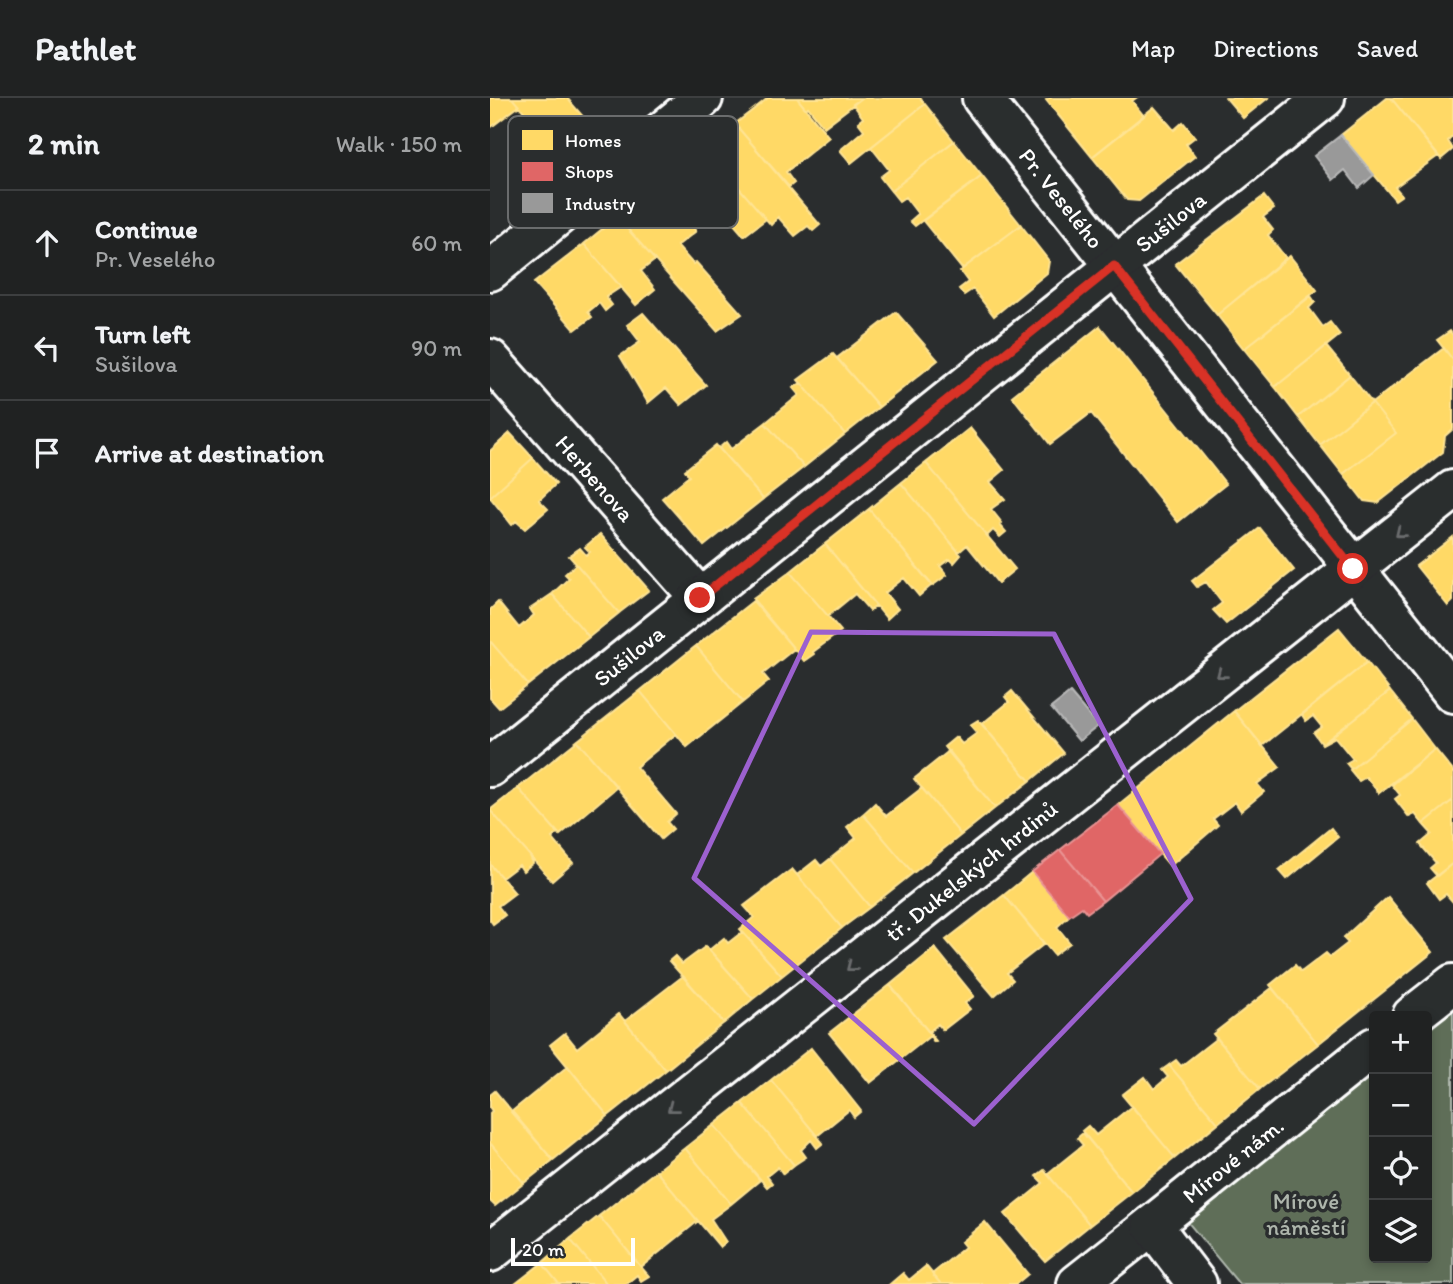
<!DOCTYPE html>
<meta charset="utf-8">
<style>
:root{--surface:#202222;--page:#2d2f2f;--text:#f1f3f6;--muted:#a2a4a5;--line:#3d3f40}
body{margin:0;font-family:Itim,sans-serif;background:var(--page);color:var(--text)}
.controls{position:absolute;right:21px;bottom:21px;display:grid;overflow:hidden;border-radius:7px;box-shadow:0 4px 10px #0003}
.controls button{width:63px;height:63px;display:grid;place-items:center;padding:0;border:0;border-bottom:2px solid var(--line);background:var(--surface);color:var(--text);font:35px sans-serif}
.scale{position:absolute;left:21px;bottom:18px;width:124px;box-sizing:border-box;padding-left:7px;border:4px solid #fff;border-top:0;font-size:19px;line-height:24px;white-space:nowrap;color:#fff;-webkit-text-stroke:5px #2a2d2e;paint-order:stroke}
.stop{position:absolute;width:21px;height:21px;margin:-16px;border:5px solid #d93025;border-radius:50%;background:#fff}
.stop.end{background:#d93025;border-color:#fff;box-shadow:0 2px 7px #0008}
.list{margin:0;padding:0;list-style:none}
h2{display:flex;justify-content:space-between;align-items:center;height:91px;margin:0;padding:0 28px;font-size:30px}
h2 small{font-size:23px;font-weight:400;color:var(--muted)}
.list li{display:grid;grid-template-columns:46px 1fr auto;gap:21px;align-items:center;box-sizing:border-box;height:105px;padding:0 28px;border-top:2px solid var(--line)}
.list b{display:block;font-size:26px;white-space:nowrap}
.list p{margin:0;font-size:23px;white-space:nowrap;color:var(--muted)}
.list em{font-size:23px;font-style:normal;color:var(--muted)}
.icon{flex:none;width:38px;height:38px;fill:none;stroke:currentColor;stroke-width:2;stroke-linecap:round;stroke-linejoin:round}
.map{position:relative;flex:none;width:963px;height:1186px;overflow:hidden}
header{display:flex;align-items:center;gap:42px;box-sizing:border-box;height:98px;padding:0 35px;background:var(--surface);border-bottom:2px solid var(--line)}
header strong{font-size:33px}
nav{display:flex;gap:38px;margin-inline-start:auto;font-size:24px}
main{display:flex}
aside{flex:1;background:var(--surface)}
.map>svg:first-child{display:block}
</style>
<header>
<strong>Pathlet</strong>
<nav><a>Map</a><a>Directions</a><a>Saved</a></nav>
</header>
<main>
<aside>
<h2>2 min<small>Walk · 150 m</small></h2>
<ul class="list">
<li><svg class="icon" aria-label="ahead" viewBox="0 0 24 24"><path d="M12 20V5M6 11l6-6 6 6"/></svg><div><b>Continue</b><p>Pr. Veselého</p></div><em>60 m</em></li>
<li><svg class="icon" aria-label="left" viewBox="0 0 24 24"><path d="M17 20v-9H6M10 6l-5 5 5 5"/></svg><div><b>Turn left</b><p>Sušilova</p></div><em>90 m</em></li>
<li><svg class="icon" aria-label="arrive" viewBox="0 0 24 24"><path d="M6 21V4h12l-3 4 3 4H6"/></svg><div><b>Arrive at destination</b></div></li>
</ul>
</aside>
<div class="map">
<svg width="963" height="1186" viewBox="0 0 963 1186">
<rect width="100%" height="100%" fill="#2a2d2e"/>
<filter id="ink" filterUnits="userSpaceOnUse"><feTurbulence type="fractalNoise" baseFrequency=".0143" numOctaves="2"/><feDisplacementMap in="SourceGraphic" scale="14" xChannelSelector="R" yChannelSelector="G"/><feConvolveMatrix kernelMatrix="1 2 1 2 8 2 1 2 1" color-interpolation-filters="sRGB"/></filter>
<g filter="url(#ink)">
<path fill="#5e6e58" stroke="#aeb6ac" stroke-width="2" d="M 963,911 L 963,1186 L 749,1186 L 696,1122 L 884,973 L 884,1160 L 937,1160 L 937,932 Z"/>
<path fill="#ffd966" stroke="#ffe494" stroke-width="2" d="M 0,0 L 22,0 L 29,8 L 0,30 Z
M 22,0 L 77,0 L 103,30 L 71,56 Z
M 278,0 L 307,0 L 339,39 L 296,74 L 304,85 L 299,89 L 245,26 Z
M 307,0 L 372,0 L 334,29 L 318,9 L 316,11 Z
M 372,0 L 430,0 L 435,6 L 361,65 L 350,52 L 374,32 L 368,24 L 373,20 L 363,6 Z
M 559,0 L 646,0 L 642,3 L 654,18 L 602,59 L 556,2 Z
M 736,0 L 778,0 L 753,20 Z
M 897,0 L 901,0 L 948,58 L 905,89 L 912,97 L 905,102 L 851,37 Z
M 901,0 L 963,0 L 963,38 L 958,43 L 963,51 L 951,61 Z
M 435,6 L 464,43 L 401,93 L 390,79 L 399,72 L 381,49 Z
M 664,9 L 684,32 L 693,24 L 705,39 L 696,46 L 705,58 L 649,103 L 637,102 L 602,59 Z
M 245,26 L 330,127 L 323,133 L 318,128 L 305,138 L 288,119 L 281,127 L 215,50 Z
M 464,43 L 492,78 L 425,128 L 420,123 L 428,116 L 415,99 L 409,103 L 401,93 Z
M 215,50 L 276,121 L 254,138 L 193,67 Z
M 492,78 L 531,127 L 472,171 L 433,123 Z
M 166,88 L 206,133 L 187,148 L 203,166 L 206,164 L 252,216 L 227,233 L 127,119 Z
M 774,98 L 784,111 L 773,119 L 783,132 L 778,137 L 796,160 L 727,217 L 685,166 Z
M 127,119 L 165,162 L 151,173 L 165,191 L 146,207 L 94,146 Z
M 531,127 L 559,163 L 557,175 L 504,218 L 483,191 L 474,197 L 469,191 L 478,184 L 470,173 Z
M 94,146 L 131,189 L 116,199 L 122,207 L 115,213 L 109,205 L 98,214 L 102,219 L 85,232 L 44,185 Z
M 800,158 L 827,192 L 754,251 L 727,217 Z
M 821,198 L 825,204 L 819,210 L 833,229 L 840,224 L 850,237 L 785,289 L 754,251 Z
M 406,214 L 448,262 L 389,309 L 347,260 Z
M 153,215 L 216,287 L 191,307 L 176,290 L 158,305 L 130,258 L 150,244 L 137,227 Z
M 610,228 L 736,386 L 688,424 L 601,315 L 560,346 L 522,298 Z
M 960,233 L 963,237 L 963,262 L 947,242 Z
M 836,248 L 860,277 L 808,319 L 785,289 Z
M 954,250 L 963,262 L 963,331 L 955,338 L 953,354 L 888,405 L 874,403 L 853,376 L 906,335 L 882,305 Z
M 343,256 L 389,309 L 355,336 L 308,282 Z
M 860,277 L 882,305 L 830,347 L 808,319 Z
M 311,285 L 355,336 L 314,369 L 275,325 L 309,297 L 303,290 Z
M 882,305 L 906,335 L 853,376 L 830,347 Z
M 275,325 L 314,369 L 273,401 L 229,350 L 236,344 L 241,351 Z
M 480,330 L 514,372 L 500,384 L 515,401 L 501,411 L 512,425 L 510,427 L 516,434 L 510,439 L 503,432 L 497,438 L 436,365 Z
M 20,335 L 43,360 L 0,399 L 0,353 Z
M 226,347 L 273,401 L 214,448 L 172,400 L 199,378 L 195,372 Z
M 43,360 L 66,386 L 49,402 L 58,411 L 35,431 L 26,423 L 22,427 L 0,399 Z
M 436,365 L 525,471 L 508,485 L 477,447 L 469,454 L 411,385 Z
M 411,385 L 471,457 L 464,465 L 460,461 L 450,468 L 457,477 L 442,488 L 379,411 Z
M 379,411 L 442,487 L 429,498 L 414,480 L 395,495 L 408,511 L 397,521 L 335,446 Z
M 770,430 L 804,472 L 736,526 L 723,512 L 732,505 L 716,484 L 707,489 L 702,483 Z
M 110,436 L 159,492 L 129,515 L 79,458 L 90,450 L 96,457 L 100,454 L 95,449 Z
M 963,439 L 963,503 L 958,508 L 926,468 Z
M 335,446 L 386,508 L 380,513 L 365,496 L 338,518 L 300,474 Z
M 86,466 L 129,515 L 99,539 L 62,496 L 79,480 L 75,476 Z
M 300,474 L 351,533 L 323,554 L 324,556 L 314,563 L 263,501 Z
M 62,496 L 99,539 L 38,587 L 0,543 L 0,512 L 8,504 L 29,530 L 44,517 L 40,511 Z
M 263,503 L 304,551 L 273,576 L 279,583 L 253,604 L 206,548 Z
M 849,530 L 877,564 L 772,648 L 744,613 Z
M 0,543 L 38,587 L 9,610 L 0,600 Z
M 206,548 L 253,604 L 197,649 L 150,593 Z
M 877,564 L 900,593 L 832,646 L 824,635 L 832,629 L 823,618 L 816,623 L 812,617 Z
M 150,593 L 186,636 L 146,669 L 186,716 L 177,724 L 183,731 L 171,741 L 87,643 Z
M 522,593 L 574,655 L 540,683 L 492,626 L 519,604 L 515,599 Z
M 900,593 L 922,621 L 861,671 L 856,665 L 863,661 L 845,639 L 832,646 Z
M 744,613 L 790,669 L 767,686 L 774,694 L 751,713 L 745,704 L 723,721 L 728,727 L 680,768 L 628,707 Z
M 922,621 L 945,651 L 889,695 L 876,679 L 869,683 L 860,672 Z
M 488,622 L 540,683 L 505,710 L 454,649 L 466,639 L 472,646 L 487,635 L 480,627 Z
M 87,643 L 127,689 L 70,737 L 28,690 Z
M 945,651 L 963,673 L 963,702 L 933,726 L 925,716 L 919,719 L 905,701 L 910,697 L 902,687 Z
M 459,653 L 505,710 L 471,737 L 424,681 Z
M 28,690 L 68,735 L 62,740 L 83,765 L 62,783 L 0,712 Z
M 432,690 L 471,737 L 423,775 L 373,716 L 385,705 L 396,718 Z
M 963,702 L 963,765 L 947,778 L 940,770 L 946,765 L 930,746 L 942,736 L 933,726 Z
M 0,712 L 40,758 L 43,765 L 33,773 L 29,767 L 12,780 L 0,766 Z
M 373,716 L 423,775 L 380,809 L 340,761 L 366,740 L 357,729 Z
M 841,730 L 848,739 L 797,781 L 789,772 Z
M 340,761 L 380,809 L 352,830 L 307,777 L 326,762 L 331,768 Z
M 963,765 L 963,804 L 956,796 L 949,801 L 937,785 Z
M 0,766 L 25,795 L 8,808 L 15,817 L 3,826 L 0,822 Z
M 302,771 L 352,830 L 292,878 L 250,831 L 264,819 L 254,808 Z
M 542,774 L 579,818 L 567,829 L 580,845 L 564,857 L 514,797 Z
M 514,797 L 554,846 L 517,875 L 523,882 L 504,898 L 456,842 Z
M 898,799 L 943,854 L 828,946 L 780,887 L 805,867 L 811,874 L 836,855 L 840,859 L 858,845 L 853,840 Z
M 252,834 L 292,878 L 263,901 L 219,852 L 234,840 L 238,845 Z
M 216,848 L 263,901 L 234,925 L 179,863 L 185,858 L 192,866 Z
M 445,850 L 484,898 L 475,905 L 480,911 L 453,932 L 448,926 L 439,934 L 400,887 Z
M 193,878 L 234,925 L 176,972 L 135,923 Z
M 400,887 L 446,943 L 444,944 L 440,938 L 380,985 L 339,935 Z
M 782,890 L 828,946 L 770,991 L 723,936 Z
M 129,916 L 176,972 L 118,1018 L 60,947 L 75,935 L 87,950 Z
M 727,940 L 770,991 L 728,1025 L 679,967 L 686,962 L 691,968 Z
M 321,950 L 371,1013 L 364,1019 L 359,1012 L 327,1038 L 281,982 Z
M 679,967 L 728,1025 L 685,1060 L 632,997 L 655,979 L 664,991 L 678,979 L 672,972 Z
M 78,968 L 118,1018 L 63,1062 L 21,1014 Z
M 281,982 L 333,1045 L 327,1050 L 321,1042 L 311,1052 L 316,1059 L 304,1067 L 252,1005 Z
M 5,993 L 63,1062 L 34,1085 L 0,1045 L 0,1015 L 2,1013 L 0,1010 L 0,997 Z
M 252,1005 L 304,1067 L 293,1076 L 288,1069 L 277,1078 L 282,1085 L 277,1089 L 224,1027 Z
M 642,1008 L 685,1060 L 642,1094 L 592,1033 L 598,1028 L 606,1037 Z
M 224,1027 L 270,1082 L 241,1106 L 195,1050 Z
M 593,1035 L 642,1094 L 600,1127 L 557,1076 L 593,1047 L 587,1040 Z
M 0,1045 L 34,1085 L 5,1108 L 0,1103 Z
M 195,1050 L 241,1106 L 221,1121 L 236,1144 L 230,1149 L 166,1073 Z
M 554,1072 L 600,1127 L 555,1163 L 515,1116 L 553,1085 L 546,1078 Z
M 166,1073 L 208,1123 L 151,1169 L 109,1118 Z
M 109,1118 L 151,1169 L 159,1178 L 151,1183 L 147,1177 L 136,1186 L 117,1186 L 80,1141 Z
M 495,1124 L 538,1176 L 526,1186 L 451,1186 L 442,1176 L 475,1149 L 471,1144 Z
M 80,1141 L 117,1186 L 69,1186 L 52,1165 Z
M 52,1165 L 69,1186 L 25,1186 Z
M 436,1168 L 451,1186 L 400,1186 L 413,1175 L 419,1182 Z"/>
<path fill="#e06666" stroke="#e99494" stroke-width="2" d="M 628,707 L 670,756 L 613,803 L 570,752 Z
M 570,752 L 613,803 L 597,815 L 592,809 L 579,818 L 542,774 Z"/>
<path fill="#999" stroke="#b8b8b8" stroke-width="2" d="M 851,37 L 884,77 L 869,90 L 855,72 L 843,82 L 824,58 Z
M 580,595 L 608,628 L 589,643 L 561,610 Z"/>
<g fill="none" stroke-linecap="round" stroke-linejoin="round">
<defs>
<g id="minor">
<path id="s1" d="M 492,0 L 963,595"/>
<path d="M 0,173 L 213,0"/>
<path id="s2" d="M 0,261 L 210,500"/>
<path id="s3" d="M 0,669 L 835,0"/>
<path d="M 922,918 L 963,886"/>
<path id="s4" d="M 0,1154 L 963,392"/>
<path d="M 587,1186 L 662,1127"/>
<path id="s5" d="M 707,1186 L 662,1127 L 884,949"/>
</g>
</defs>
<use href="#minor" stroke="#fff" stroke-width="44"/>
<use href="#minor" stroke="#2a2d2e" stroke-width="38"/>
</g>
<defs><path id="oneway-chevron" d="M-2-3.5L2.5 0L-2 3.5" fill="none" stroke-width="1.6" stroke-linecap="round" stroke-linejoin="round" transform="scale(1.75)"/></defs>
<g stroke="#6a6c6d">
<use href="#oneway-chevron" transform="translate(910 435) rotate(141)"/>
<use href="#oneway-chevron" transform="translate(731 576) rotate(142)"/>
<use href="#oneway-chevron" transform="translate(361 869) rotate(142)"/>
<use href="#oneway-chevron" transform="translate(182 1010) rotate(142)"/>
</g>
</g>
<g fill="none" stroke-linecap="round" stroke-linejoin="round" filter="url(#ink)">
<path stroke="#d93025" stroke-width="9" d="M 210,500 L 624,168 L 863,471"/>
</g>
<path fill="none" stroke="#9c61cf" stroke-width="5" stroke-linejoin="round" d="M 321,534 L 564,536 L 701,801 L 484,1026 L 204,780 Z"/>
<g text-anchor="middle" stroke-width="7" stroke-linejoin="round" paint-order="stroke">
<g font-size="23" fill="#fff" stroke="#2a2d2e">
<text dy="8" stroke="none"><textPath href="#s1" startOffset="128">Pr. Veselého</textPath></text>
<text dy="8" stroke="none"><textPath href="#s3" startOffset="872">Sušilova</textPath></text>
<text dy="8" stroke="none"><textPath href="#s2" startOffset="159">Herbenova</textPath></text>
<text dy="8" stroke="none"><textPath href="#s3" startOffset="178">Sušilova</textPath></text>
<text dy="8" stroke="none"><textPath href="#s4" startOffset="614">tř. Dukelských hrdinů</textPath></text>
<text dy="8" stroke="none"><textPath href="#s5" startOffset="178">Mírové nám.</textPath></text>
</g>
<g font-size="23" fill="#aeb6ac" stroke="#2a2d2e">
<text x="816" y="1111">Mírové<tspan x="816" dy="26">náměstí</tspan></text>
</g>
</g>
<rect x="18" y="18" width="230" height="112" rx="10" fill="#2a2d2e" stroke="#6a6c6d" stroke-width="2"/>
<rect x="32" y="32" width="31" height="20" fill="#ffd966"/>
<rect x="32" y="64" width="31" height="19" fill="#e06666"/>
<rect x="32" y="95" width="31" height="20" fill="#999"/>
<g font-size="19" fill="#fff">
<text x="75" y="49">Homes</text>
<text x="75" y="80">Shops</text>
<text x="75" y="112">Industry</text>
</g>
</svg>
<div class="controls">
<button>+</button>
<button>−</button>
<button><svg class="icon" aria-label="locate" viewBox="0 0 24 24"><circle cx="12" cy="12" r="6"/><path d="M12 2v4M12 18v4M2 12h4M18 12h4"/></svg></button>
<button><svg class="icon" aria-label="layers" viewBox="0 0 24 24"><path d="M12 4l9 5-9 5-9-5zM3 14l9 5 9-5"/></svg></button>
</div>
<div class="scale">20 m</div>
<div class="stop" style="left:863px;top:471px"></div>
<div class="stop end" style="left:210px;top:500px"></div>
</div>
</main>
